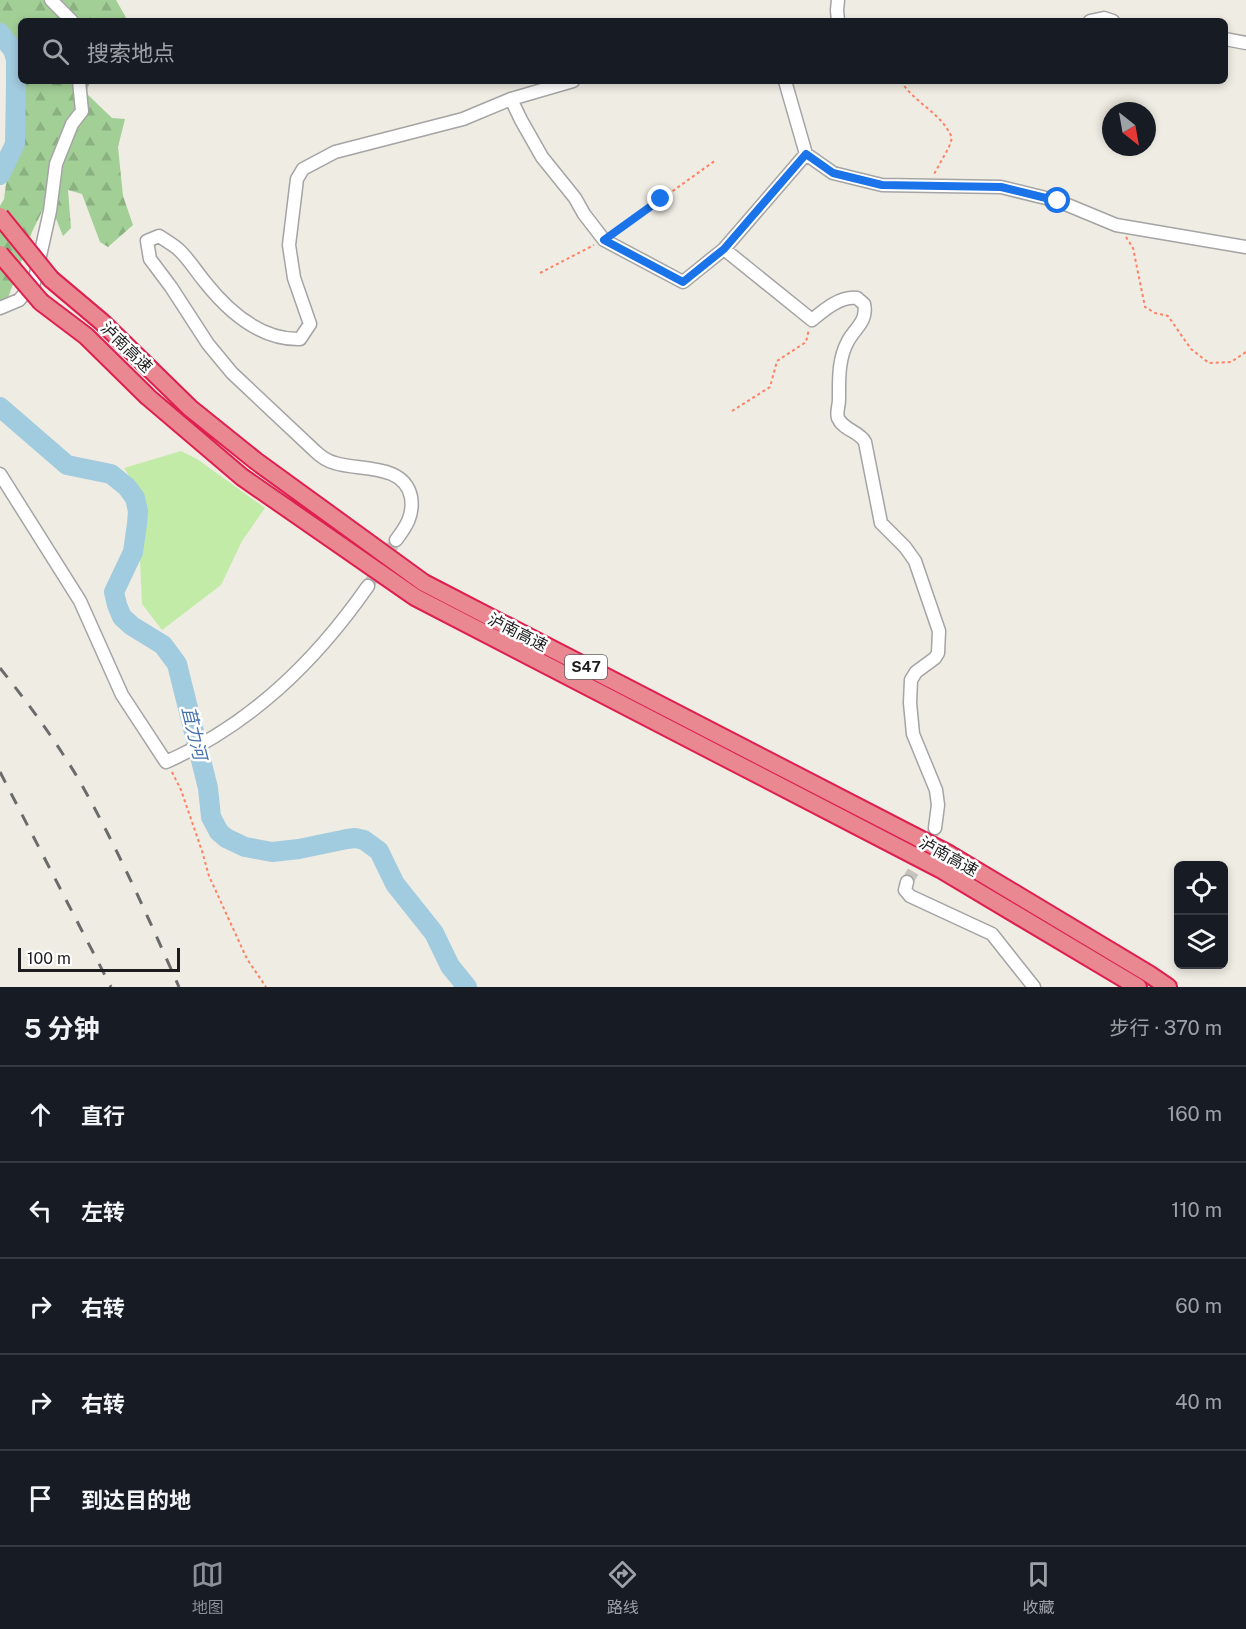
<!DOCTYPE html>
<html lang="zh">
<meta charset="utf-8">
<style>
:root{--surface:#171b24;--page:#242831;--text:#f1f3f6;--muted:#9ea1a6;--line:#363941;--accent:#8c9099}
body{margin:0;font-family:"Public Sans","Noto Sans SC",sans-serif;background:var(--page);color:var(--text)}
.controls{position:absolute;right:18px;bottom:18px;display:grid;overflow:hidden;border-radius:9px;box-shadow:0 3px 9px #0003}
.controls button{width:54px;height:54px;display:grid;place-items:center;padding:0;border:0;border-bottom:2px solid var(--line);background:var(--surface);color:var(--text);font:30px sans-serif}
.compass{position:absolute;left:1102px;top:102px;width:54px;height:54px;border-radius:50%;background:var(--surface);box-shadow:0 3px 9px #0003;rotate:149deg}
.scale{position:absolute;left:18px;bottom:15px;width:162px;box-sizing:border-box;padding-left:6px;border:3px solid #1d1d1d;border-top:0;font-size:16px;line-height:21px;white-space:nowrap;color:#1d1d1d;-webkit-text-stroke:4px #fff;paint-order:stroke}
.stop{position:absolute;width:18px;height:18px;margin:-14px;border:4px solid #1a73e8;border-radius:50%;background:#fff}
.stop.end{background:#1a73e8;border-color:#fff;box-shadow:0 2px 6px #0008}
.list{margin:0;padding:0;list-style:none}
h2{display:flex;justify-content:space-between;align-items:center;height:78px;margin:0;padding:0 24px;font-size:26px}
h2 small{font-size:20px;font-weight:400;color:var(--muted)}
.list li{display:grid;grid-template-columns:39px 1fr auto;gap:18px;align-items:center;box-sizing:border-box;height:96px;padding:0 24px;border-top:2px solid var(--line)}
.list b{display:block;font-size:22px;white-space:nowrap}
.list em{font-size:20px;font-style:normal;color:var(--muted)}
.icon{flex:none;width:33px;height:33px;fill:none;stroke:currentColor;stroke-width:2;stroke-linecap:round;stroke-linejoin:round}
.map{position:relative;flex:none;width:1246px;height:987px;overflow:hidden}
.search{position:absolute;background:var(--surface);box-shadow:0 3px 9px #0003;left:18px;right:18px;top:18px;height:66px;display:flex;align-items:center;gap:15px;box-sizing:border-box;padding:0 21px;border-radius:9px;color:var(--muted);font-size:22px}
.sheet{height:558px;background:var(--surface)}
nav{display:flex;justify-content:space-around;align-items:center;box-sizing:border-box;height:84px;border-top:2px solid var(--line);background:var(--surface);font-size:16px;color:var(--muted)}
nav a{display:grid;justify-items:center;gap:3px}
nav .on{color:var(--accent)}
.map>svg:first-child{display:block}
</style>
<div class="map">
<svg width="1246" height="987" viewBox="0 0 1246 987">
<defs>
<pattern id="forest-firs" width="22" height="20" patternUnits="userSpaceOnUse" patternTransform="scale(1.5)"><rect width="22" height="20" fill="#a2cf96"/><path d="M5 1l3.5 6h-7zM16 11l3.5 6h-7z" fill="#8bb181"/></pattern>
</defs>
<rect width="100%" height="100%" fill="#efece3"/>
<path fill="#c2eba7" d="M 181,451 L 197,459 L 265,508 L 242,541 L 221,585 L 162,630 L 142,604 L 139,538 L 142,510 L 138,490 L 124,468 Z"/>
<path fill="url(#forest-firs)" d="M 0,0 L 116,0 L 128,21 L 21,21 L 21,68 L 0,41 Z
M 21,73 L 21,81 L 90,81 L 86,93 L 112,118 L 125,119 L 118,147 L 123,196 L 133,225 L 108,247 L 100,242 L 82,194 L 68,190 L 71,228 L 63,236 L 48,199 L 32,232 L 5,306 L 0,309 L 0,206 L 4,199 Z"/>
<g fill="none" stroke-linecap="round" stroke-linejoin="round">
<path stroke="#a1cbde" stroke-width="20" d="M 0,33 L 13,50 L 16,59 L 16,86 L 15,144 L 0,175
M 0,407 L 67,465 L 111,474 L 127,487 L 135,498 L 138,511 L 137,524 L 133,552 L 114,592 L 117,605 L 122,617 L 132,626 L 163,645 L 177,664 L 208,788 L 211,817 L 219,832 L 226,838 L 245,847 L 272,852 L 299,849 L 347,839 L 355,838 L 364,840 L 379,851 L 395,884 L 434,933 L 450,966 L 467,987"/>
<path stroke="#c5c3bb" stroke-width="12" stroke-dasharray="12 6" stroke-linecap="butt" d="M 368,586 L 396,540
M 907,882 L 923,855 L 935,828"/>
<defs>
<path id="minor" d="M 51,0 L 72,21
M 838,21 L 837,10 L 838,0
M 1090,21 L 1104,18 L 1113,21
M 1225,39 L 1246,43
M 785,81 L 806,154 L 833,173 L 882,185 L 1001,187 L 1058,201 L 1116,225 L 1246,247
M 511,99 L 521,120 L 542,157 L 575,198 L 584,214 L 604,240 L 683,282 L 724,249 L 806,154
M 724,249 L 812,320 C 824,310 840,296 857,298 L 864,304 C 868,321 855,328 848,341 C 838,359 839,380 839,400 C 839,406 836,412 838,418 C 843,430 859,431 865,442 L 881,523 L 905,547 L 915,561 L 939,631 L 938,653 L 935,658 L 916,672 L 911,680 L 910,703 L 913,734 L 936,790 L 938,805 L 935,828
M 0,308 L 19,300 L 34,283 L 50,211 L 56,164 L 72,124 L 82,111 L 79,81
M 0,474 L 80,601 L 122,695 L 166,762 C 251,724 315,662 368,586
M 396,540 C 406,527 414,515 411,497 C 404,463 359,471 335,463 C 327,461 321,457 315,451 L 232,373 L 208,344 L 171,287 L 150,259 L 147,241 L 159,236 C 165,240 172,244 178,249 C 188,258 196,271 205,282 C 228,311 260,340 300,339 L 310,324 L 294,278 L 289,245 L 297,179 L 303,169 L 335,152 L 463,119 L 511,99 L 573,81
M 907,882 L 905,890 L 910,896 L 992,934 L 1034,987"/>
<path id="highway" d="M 51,279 L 102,322 L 190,408 L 256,461 L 424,583 L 949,854 L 1149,974 L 1168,987
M 41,302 L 86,336 L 148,397 L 242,477 L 415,597 L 940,869 L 1138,987"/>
</defs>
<use href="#minor" stroke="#a4a4a4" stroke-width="15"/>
<use href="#highway" stroke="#de1f50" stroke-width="20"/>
<path stroke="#fe8165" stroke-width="2" stroke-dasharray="3 3" stroke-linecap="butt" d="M 901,81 C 914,103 942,113 952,138 L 949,147 L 933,176
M 614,233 L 716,160
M 1126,237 L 1133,248 L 1145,307 L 1155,313 L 1168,316 L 1191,349 L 1209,363 L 1231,362 L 1246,352
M 540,273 L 594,245
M 732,411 L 770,387 L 777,361 L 806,342 L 809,329
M 172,772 L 181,790 L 202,851 L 209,876 L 247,959 L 266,987"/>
<use href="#minor" stroke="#fff" stroke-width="12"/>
<use href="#highway" stroke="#e98891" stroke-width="16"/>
<path stroke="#6b6b6b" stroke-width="3" stroke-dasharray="12 12" stroke-linecap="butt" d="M 0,668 C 28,703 56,741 79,780 C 117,847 148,917 179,987
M 0,772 L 111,987"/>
<defs>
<path id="highway-bridge" d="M 0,216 L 51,279
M 0,254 L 41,302"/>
</defs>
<use href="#highway-bridge" stroke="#de1f50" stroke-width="20" stroke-linecap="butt"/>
<use href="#highway-bridge" stroke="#e98891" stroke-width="16"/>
</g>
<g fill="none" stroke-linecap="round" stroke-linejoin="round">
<path stroke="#1a73e8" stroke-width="8" d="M 661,199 L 604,240 L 683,282 L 724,249 L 806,154 L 833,173 L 882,185 L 1001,187 L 1058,201"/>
</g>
<g text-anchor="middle" stroke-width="5" stroke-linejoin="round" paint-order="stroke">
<rect fill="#fff" stroke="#616161" stroke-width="1.5" x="565" y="655" width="42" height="24" rx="4.5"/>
<g font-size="15" font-weight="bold" fill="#1d1d1d">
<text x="586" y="672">S47</text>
</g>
<g font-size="16" fill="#1d1d1d" stroke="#fff">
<text transform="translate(127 347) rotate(44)" y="6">泸南高速</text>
<text transform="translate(518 632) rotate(27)" y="6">泸南高速</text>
<text transform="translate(949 856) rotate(29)" y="6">泸南高速</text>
</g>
<g font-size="18" font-style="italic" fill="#4772af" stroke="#fff">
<text transform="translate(194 733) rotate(76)" y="6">苴力河</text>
</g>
</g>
</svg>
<div class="controls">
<button><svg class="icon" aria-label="locate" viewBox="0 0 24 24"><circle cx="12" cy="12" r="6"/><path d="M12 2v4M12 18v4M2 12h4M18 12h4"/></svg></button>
<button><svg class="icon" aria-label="layers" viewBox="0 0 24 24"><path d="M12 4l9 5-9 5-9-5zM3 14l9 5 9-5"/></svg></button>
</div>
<svg class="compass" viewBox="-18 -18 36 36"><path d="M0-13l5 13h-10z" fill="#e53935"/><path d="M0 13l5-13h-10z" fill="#9ea1a6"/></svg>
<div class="scale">100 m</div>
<div class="stop" style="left:1058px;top:201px"></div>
<div class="stop end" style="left:661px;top:199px"></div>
<div class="search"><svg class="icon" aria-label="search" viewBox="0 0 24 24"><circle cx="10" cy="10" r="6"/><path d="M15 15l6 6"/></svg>搜索地点</div>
</div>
<section class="sheet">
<h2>5 分钟<small>步行 · 370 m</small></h2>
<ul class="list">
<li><svg class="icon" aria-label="ahead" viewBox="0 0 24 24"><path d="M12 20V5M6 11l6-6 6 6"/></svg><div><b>直行</b></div><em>160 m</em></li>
<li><svg class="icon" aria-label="left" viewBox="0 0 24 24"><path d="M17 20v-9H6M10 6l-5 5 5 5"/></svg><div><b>左转</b></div><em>110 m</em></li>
<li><svg class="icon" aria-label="right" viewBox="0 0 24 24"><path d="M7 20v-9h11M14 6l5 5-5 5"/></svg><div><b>右转</b></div><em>60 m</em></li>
<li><svg class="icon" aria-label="right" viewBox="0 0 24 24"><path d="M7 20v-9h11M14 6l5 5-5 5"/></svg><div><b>右转</b></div><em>40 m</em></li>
<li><svg class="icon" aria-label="arrive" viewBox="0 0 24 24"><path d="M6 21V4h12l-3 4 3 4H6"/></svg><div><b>到达目的地</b></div></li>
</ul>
</section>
<nav>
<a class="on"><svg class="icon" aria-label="map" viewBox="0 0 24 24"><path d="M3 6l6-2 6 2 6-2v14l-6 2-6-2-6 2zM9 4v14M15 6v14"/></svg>地图</a>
<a><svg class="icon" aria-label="directions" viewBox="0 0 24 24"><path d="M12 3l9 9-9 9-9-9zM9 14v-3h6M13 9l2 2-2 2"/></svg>路线</a>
<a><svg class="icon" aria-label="saved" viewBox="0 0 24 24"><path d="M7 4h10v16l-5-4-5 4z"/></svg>收藏</a>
</nav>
